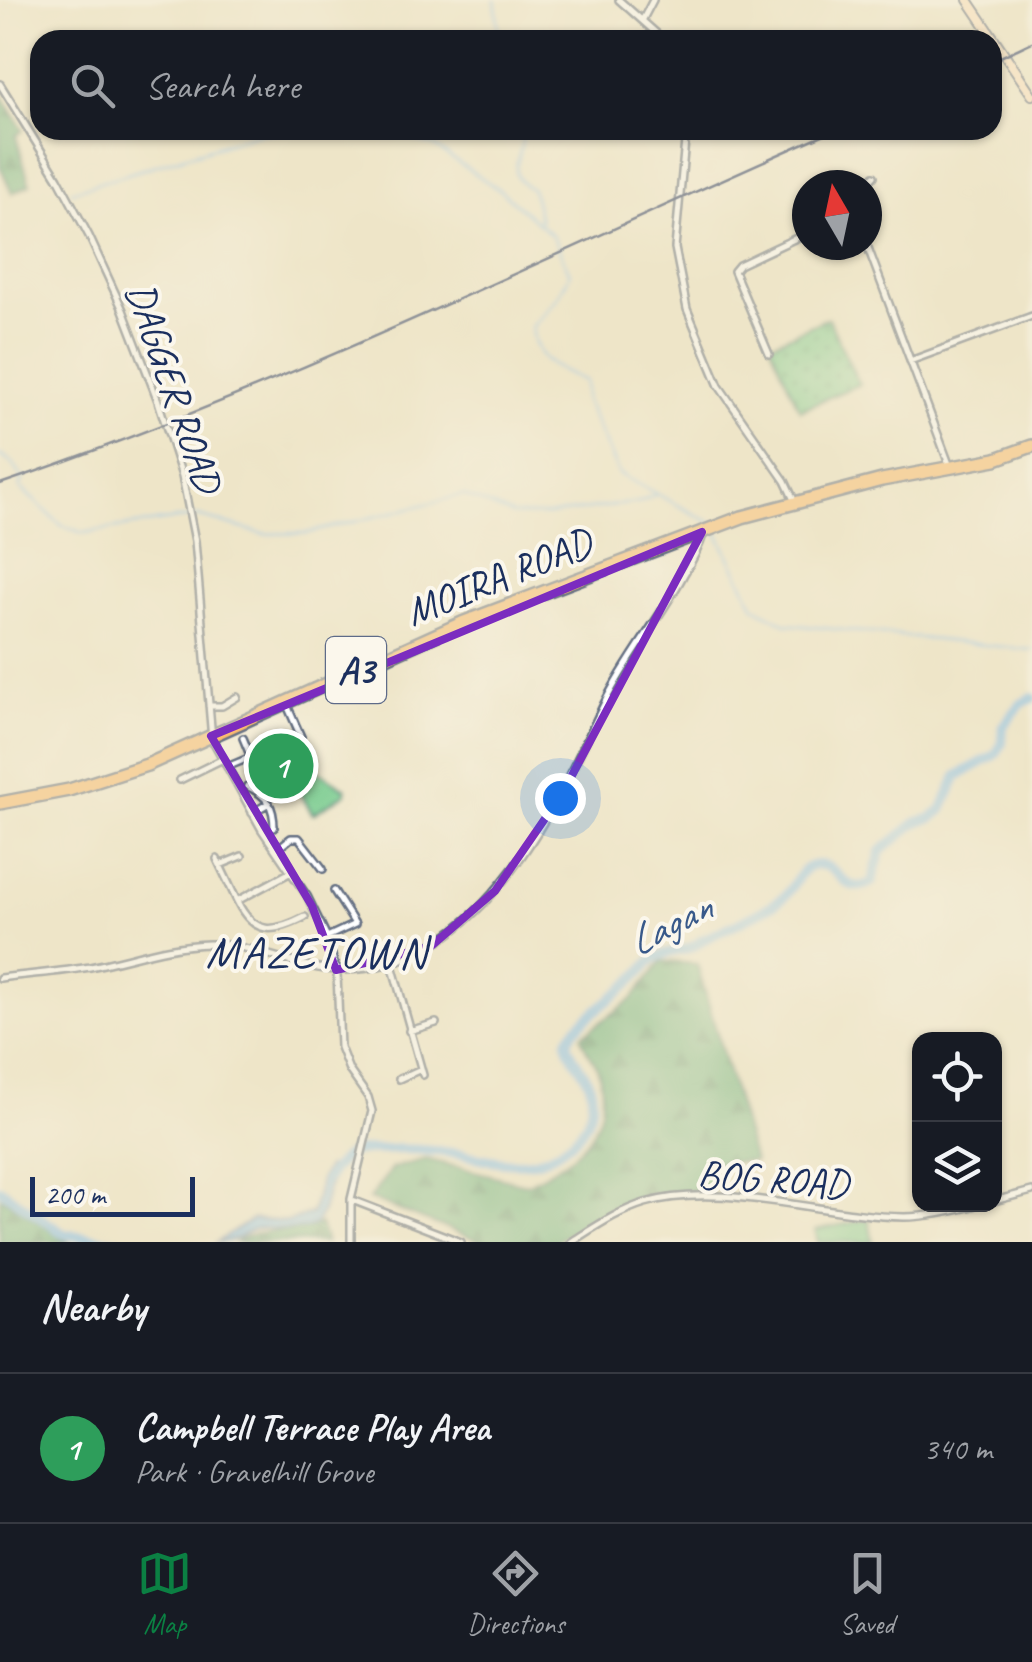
<!DOCTYPE html>
<meta charset="utf-8">
<style>
:root{--surface:#171b24;--page:#20242c;--text:#f1f3f6;--muted:#9ea1a6;--line:#363941;--accent:#0b8043}
body{margin:0;font-family:Caveat,sans-serif;background:var(--page);color:var(--text)}
.controls{position:absolute;right:30px;bottom:30px;display:grid;overflow:hidden;border-radius:20px;box-shadow:0 2px 8px #0004}
.controls button{width:90px;height:90px;display:grid;place-items:center;padding:0;border:0;border-bottom:2px solid var(--line);background:var(--surface);color:var(--text);font:50px sans-serif}
.compass{position:absolute;left:792px;top:170px;width:90px;height:90px;border-radius:50%;background:var(--surface);box-shadow:0 2px 8px #0004;rotate:351deg}
.scale{position:absolute;left:30px;bottom:25px;width:165px;box-sizing:border-box;padding-left:10px;border:5px solid #1b2f5e;border-top:0;font-size:28px;line-height:35px;white-space:nowrap;color:#1b2f5e;-webkit-text-stroke:8px #fbf7ec;paint-order:stroke}
.you{position:absolute;left:560px;top:798px;width:35px;height:35px;margin:-25px;border:8px solid #fff;border-radius:50%;background:#1a73e8;box-shadow:0 0 0 15px #1a73e833}
.badge{display:grid;place-items:center;width:65px;height:65px;border-radius:50%;background:var(--accent);color:#fff;font-size:32px;font-weight:700}
.pin{position:absolute;translate:-50% -50%;border:5px solid #fff;box-shadow:0 2px 10px #0006}
.list{margin:0;padding:0;list-style:none}
h2{display:flex;justify-content:space-between;align-items:center;height:130px;margin:0;padding:0 40px;font-size:42px}
h2 small{font-size:32px;font-weight:400;color:var(--muted)}
.list li{display:grid;grid-template-columns:65px 1fr auto;gap:30px;align-items:center;box-sizing:border-box;height:150px;padding:0 40px;border-top:2px solid var(--line)}
.list b{display:block;font-size:38px;white-space:nowrap}
.list p{margin:0;font-size:32px;white-space:nowrap;color:var(--muted)}
.list em{font-size:32px;font-style:normal;color:var(--muted)}
.icon{flex:none;width:55px;height:55px;fill:none;stroke:currentColor;stroke-width:2;stroke-linecap:round;stroke-linejoin:round}
.map{position:relative;flex:none;width:1032px;height:1242px;overflow:hidden}
.search{position:absolute;background:var(--surface);box-shadow:0 2px 8px #0004;left:30px;right:30px;top:30px;height:110px;display:flex;align-items:center;gap:25px;box-sizing:border-box;padding:0 35px;border-radius:30px;color:var(--muted);font-size:38px}
.sheet{height:280px;background:var(--surface)}
nav{display:flex;justify-content:space-around;align-items:center;box-sizing:border-box;height:140px;border-top:2px solid var(--line);background:var(--surface);font-size:28px;color:var(--muted)}
nav a{display:grid;justify-items:center;gap:5px}
nav .on{color:var(--accent)}
.map>svg:first-child{display:block}
</style>
<div class="map">
<svg width="1032" height="1242" viewBox="0 0 1032 1242">
<defs>
<pattern id="green-dots" width="8" height="8" patternUnits="userSpaceOnUse" patternTransform="scale(2.5)"><rect width="8" height="8" fill="#78cb8e"/><path d="M2 2h.1M6 6h.1" fill="none" stroke="#62a577" stroke-width="1.8" stroke-linecap="round"/></pattern>
<pattern id="forest-firs" width="22" height="20" patternUnits="userSpaceOnUse" patternTransform="scale(2.5)"><rect width="22" height="20" fill="#62af79"/><path d="M5 1l3.5 6h-7zM16 11l3.5 6h-7z" fill="#508f66"/></pattern>
</defs>
<rect width="100%" height="100%" fill="#fbf7ec"/>
<filter id="ink" filterUnits="userSpaceOnUse"><feTurbulence type="fractalNoise" baseFrequency=".01" numOctaves="2"/><feDisplacementMap in="SourceGraphic" scale="20" xChannelSelector="R" yChannelSelector="G"/><feConvolveMatrix kernelMatrix="1 2 1 2 8 2 1 2 1" color-interpolation-filters="sRGB"/></filter>
<filter id="wash" filterUnits="userSpaceOnUse"><feTurbulence type="fractalNoise" baseFrequency=".0048" numOctaves="4" result="noise"/><feDisplacementMap in="SourceGraphic" scale="40" xChannelSelector="R" yChannelSelector="G"/><feGaussianBlur stdDeviation="2.25" result="paint"/><feColorMatrix in="noise" values="0 0 0 0 0 0 0 0 0 0 0 0 0 0 0 0 0 1.4 0 .05"/><feComposite in="paint" operator="in"/></filter>
<g filter="url(#wash)">
<rect width="100%" height="100%" fill="#eee5c8"/>
<path fill="url(#green-dots)" stroke="#4a7d76" stroke-width="2.5" d="M 828,318 L 859,384 L 800,410 L 770,344 Z"/>
<path fill="url(#forest-firs)" stroke="#3e6f6c" stroke-width="2.5" d="M 0,92 L 23,130 L 16,136 L 30,184 L 12,193 L 0,166 Z
M 662,961 L 697,964 L 754,1161 L 717,1163 L 721,1189 L 653,1194 L 633,1200 L 610,1209 L 555,1242 L 482,1242 L 369,1199 L 392,1168 L 426,1159 L 526,1184 C 575,1160 615,1130 598,1070 C 594,1057 585,1052 581,1036 L 631,1000 Z
M 0,1197 L 8,1201 L 68,1242 L 0,1242 Z
M 320,1224 L 326,1242 L 236,1242 C 261,1225 293,1236 320,1224 Z"/>
<path fill="#78cb8e" stroke="#4a7d76" stroke-width="2.5" d="M 296,762 L 322,773 L 345,788 L 346,793 L 313,814 L 285,770 Z
M 869,1219 L 873,1242 L 818,1242 L 815,1230 Z"/>
<path fill="#7bbbef" stroke="#4b75a6" stroke-width="2.5" d="M 327,1167 L 334,1173 C 325,1187 327,1204 319,1218 C 308,1238 278,1227 260,1228 C 243,1229 242,1242 217,1242 L 253,1219 L 288,1222 L 312,1213 L 320,1180 Z"/>
<g fill="none" stroke-linecap="round" stroke-linejoin="round">
<path stroke="#7bbbef" stroke-width="2.5" d="M 495,0 L 500,40
M 383,130 L 432,145 L 501,191 L 553,236 L 570,274 L 558,297 L 532,327 C 535,363 555,367 585,381 L 585,400 L 619,474 L 712,523
M 522,130 C 527,153 500,175 532,189 L 540,221
M 72,191 L 260,133 L 309,130
M 0,455 L 13,464 L 23,479 L 20,487 L 25,492 L 61,525 L 83,533 L 198,516 L 263,534 L 308,533 L 463,495 L 513,515 L 548,515 L 640,502 L 655,495
M 716,530 L 755,607 L 786,624 L 1032,650"/>
<path stroke="#7bbbef" stroke-width="10" d="M 325,1181 C 331,1172 340,1159 351,1153 C 359,1149 372,1150 381,1150 C 407,1148 433,1150 459,1154 C 500,1161 533,1174 569,1143 C 584,1132 592,1115 592,1096 C 591,1073 571,1063 567,1041 C 575,1021 619,996 636,977 C 644,970 649,960 659,956 C 675,949 688,953 702,940 C 719,932 774,907 785,896 C 795,886 799,866 817,865 C 840,863 843,899 872,882 L 881,851 L 917,822 L 932,818 L 942,810 L 957,776 L 995,755 L 1002,744 L 1003,726 L 1021,704 L 1032,698
M 0,1189 L 64,1234 L 122,1242"/>
</g>
</g>
<g filter="url(#ink)">
<g fill="none" stroke-linecap="round" stroke-linejoin="round">
<defs>
<path id="street" d="M 619,0 L 664,40
M 643,19 L 653,0
M 0,84 L 58,178 L 89,236 L 123,310 L 158,401 L 182,476 L 195,541 L 212,739 L 262,830 L 307,896 L 327,937 L 337,974 L 340,1047 L 349,1070 L 368,1097 L 372,1111 L 351,1199 L 351,1242
M 686,130 L 675,248 L 687,309 L 719,386 L 785,481 L 795,502
M 866,185 L 874,176
M 867,245 L 949,464
M 769,354 L 734,271 L 739,265 L 807,233
M 910,361 L 1032,316
M 287,705 L 301,737
M 209,706 L 222,706 L 237,697
M 243,738 L 253,762
M 227,767 L 251,757
M 180,780 L 223,759
M 247,786 C 267,796 274,805 274,828
M 252,813 L 269,803
M 276,850 L 291,838 L 299,838 L 323,869
M 217,859 L 237,901
M 220,865 L 242,856
M 291,872 L 237,901 C 254,936 274,933 305,917
M 327,937 L 355,924 L 334,891
M 391,961 L 423,1075
M 0,978 C 30,974 61,972 90,967 C 130,959 168,945 209,944 C 255,943 297,971 343,970 C 483,968 552,812 604,704 C 626,659 659,620 683,576 C 691,563 699,549 703,535
M 409,1031 L 436,1023
M 399,1079 L 421,1069
M 352,1200 L 461,1242
M 994,1201 L 1032,1191
M 571,1242 C 595,1227 618,1211 645,1203 C 722,1181 824,1216 904,1217 C 930,1217 955,1211 980,1204"/>
<path id="secondary" d="M 968,0 L 1032,95"/>
<path id="highway" d="M 0,803 L 69,790 L 147,765 L 462,623 L 742,517 L 882,480 L 996,459 L 1032,446"/>
</defs>
<use href="#street" stroke="#656f83" stroke-width="10"/>
<use href="#secondary" stroke="#656f83" stroke-width="12"/>
<use href="#highway" stroke="#656f83" stroke-width="16"/>
<use href="#street" stroke="#fff" stroke-width="5"/>
<use href="#secondary" stroke="#fee4c6" stroke-width="8"/>
<use href="#highway" stroke="#fdbc70" stroke-width="11"/>
<path stroke="#1b2f5e" stroke-width="2.5" d="M 992,61 L 1032,42
M 0,484 C 287,387 557,251 834,130"/>
</g>
</g>
<path d="M0 0H1032V1242H0ZM 702,532 L 562,794 L 495,891 L 430,947 L 336,970 L 312,906 L 211,736 Z" fill="#eee5c8" fill-opacity=".55" fill-rule="evenodd"/>
<path fill="none" stroke="#7b2cbf" stroke-width="8" stroke-linejoin="round" d="M 702,532 L 562,794 L 495,891 L 430,947 L 336,970 L 312,906 L 211,736 Z"/>
<g text-anchor="middle" stroke-width="8" stroke-linejoin="round" paint-order="stroke">
<rect fill="#fbf7ec" stroke="#5e6b89" stroke-width="2.5" x="326" y="637" width="60" height="66" rx="8"/>
<g font-size="38" font-weight="bold" fill="#1b2f5e">
<text x="356" y="683">A3</text>
</g>
<g font-size="40" fill="#1b2f5e" stroke="#fbf7ec">
<text transform="translate(175 387) rotate(71)" y="14">DAGGER ROAD</text>
<text transform="translate(498 576) rotate(-22)" y="14">MOIRA ROAD</text>
<text transform="translate(773 1178) rotate(4)" y="14">BOG ROAD</text>
</g>
<g font-size="42" font-style="italic" fill="#38598a" stroke="#fbf7ec">
<text transform="translate(669 923) rotate(-27)" y="15">Lagan</text>
</g>
<g font-size="45" letter-spacing="2.5" fill="#1b2f5e" stroke="#fbf7ec">
<text x="317" y="967">MAZETOWN</text>
</g>
</g>
</svg>
<div class="controls">
<button><svg class="icon" aria-label="locate" viewBox="0 0 24 24"><circle cx="12" cy="12" r="6"/><path d="M12 2v4M12 18v4M2 12h4M18 12h4"/></svg></button>
<button><svg class="icon" aria-label="layers" viewBox="0 0 24 24"><path d="M12 4l9 5-9 5-9-5zM3 14l9 5 9-5"/></svg></button>
</div>
<svg class="compass" viewBox="-18 -18 36 36"><path d="M0-13l5 13h-10z" fill="#e53935"/><path d="M0 13l5-13h-10z" fill="#9ea1a6"/></svg>
<div class="scale">200 m</div>
<div class="you"></div>
<div class="pin badge" style="left:281px;top:766px;background:#2e9e5b">1</div>
<div class="search"><svg class="icon" aria-label="search" viewBox="0 0 24 24"><circle cx="10" cy="10" r="6"/><path d="M15 15l6 6"/></svg>Search here</div>
</div>
<section class="sheet">
<h2>Nearby<small></small></h2>
<ul class="list">
<li><span class="badge" style="background:#2e9e5b">1</span><div><b>Campbell Terrace Play Area</b><p>Park · Gravelhill Grove</p></div><em>340 m</em></li>
</ul>
</section>
<nav>
<a class="on"><svg class="icon" aria-label="map" viewBox="0 0 24 24"><path d="M3 6l6-2 6 2 6-2v14l-6 2-6-2-6 2zM9 4v14M15 6v14"/></svg>Map</a>
<a><svg class="icon" aria-label="directions" viewBox="0 0 24 24"><path d="M12 3l9 9-9 9-9-9zM9 14v-3h6M13 9l2 2-2 2"/></svg>Directions</a>
<a><svg class="icon" aria-label="saved" viewBox="0 0 24 24"><path d="M7 4h10v16l-5-4-5 4z"/></svg>Saved</a>
</nav>
